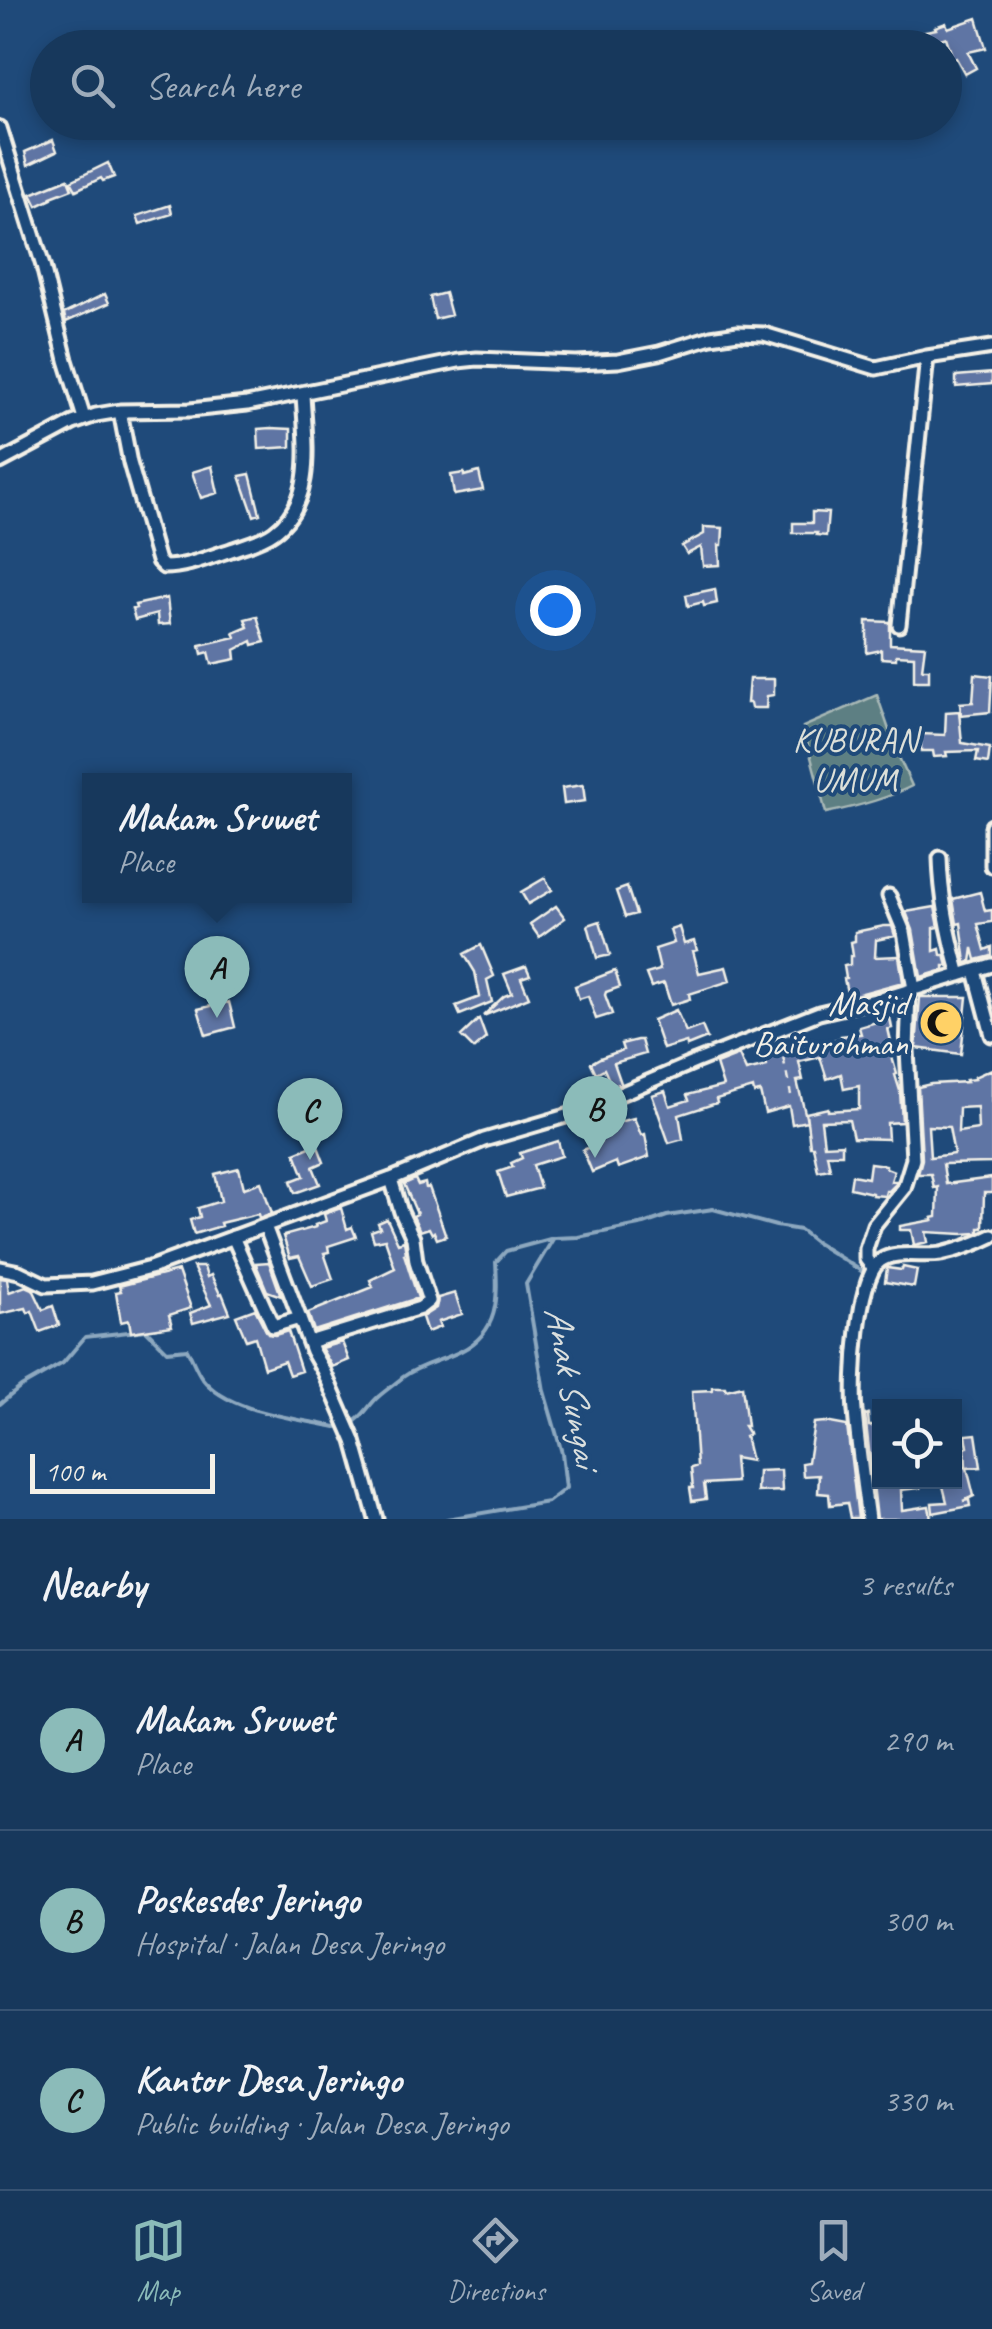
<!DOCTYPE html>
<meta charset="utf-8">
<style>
:root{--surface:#17385c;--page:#244365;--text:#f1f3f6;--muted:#9eacbb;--line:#365272;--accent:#8bbbb9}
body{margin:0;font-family:Caveat,sans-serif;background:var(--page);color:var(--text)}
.controls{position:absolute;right:30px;bottom:30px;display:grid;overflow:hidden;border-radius:0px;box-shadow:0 5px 15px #0003}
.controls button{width:90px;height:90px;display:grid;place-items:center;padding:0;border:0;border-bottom:2px solid var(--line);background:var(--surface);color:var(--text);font:50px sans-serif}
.scale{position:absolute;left:30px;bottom:25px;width:185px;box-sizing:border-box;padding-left:10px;border:5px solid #f4f1e8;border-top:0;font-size:28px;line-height:35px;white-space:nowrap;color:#f4f1e8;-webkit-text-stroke:8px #1f4a7a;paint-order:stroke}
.you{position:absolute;left:555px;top:610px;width:35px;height:35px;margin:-25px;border:8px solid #fff;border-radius:50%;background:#1a73e8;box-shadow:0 0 0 15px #1a73e833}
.badge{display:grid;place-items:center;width:65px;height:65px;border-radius:50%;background:var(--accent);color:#111;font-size:32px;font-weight:700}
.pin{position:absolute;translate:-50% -82px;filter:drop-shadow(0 2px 5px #0008)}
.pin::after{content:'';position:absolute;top:52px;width:35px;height:30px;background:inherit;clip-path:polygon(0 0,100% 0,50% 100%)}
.popup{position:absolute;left:82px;top:773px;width:270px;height:130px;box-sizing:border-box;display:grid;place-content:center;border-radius:0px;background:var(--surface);filter:drop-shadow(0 2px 8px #0005);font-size:32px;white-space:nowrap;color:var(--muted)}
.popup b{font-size:38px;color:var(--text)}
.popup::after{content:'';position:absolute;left:50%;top:100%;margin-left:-20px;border:20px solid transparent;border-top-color:var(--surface)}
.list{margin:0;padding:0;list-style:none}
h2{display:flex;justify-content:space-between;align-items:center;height:130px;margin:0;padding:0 40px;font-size:42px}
h2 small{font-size:32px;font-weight:400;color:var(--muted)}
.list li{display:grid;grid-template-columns:65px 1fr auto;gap:30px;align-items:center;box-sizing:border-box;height:180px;padding:0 40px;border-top:2px solid var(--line)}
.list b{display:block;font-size:38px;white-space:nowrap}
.list p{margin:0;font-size:32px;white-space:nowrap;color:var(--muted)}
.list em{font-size:32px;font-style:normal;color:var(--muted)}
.icon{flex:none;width:55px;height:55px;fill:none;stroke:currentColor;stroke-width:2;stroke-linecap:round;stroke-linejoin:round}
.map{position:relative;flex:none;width:992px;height:1519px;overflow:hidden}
.search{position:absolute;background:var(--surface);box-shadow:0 5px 15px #0003;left:30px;right:30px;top:30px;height:110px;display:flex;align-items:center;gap:25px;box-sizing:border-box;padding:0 35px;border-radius:55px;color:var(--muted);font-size:38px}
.sheet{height:670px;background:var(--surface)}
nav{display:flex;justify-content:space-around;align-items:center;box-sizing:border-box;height:140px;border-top:2px solid var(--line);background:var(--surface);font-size:28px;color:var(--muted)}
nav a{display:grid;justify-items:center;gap:5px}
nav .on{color:var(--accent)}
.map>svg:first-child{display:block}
</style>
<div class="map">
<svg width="992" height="1519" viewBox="0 0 992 1519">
<rect width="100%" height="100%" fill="#1f4a7a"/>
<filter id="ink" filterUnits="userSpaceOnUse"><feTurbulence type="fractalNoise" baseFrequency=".01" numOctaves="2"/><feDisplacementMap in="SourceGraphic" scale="20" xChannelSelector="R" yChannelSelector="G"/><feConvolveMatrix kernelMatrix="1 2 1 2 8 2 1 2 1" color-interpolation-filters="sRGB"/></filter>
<g filter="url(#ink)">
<path fill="#5d7f83" stroke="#a8b8b6" stroke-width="2.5" d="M 877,695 L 897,753 L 912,786 C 884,800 856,807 826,813 L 803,727 Z"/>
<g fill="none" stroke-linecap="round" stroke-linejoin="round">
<path stroke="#8da8bf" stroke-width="4" d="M 0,1404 L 21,1387 L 63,1363 L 85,1337 L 146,1330 L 167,1351 L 187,1349 C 192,1358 196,1370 202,1378 C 228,1413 296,1418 336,1427 L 342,1426
M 350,1424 C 362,1419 368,1406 378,1397 C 386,1390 395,1384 403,1377 C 421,1364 442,1361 461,1351 C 499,1332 498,1299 496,1262 L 506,1251 L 554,1238 L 578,1237 L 644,1224 L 667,1216 L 713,1209 L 776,1226 L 800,1230 L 815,1242 L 863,1272
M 447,1519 L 548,1502 L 566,1488 L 562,1453 L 544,1391 L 526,1284 L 553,1239"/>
</g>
<path fill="#5f74a4" stroke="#f4f1e8" stroke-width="2.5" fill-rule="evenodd" d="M 977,18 L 986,48 L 968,52 L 976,68 L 965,74 L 956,58 L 953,59 L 946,37 L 929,43 L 930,48 L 917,48 L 915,33 L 936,29 L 935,27 L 946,23 L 948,28 Z
M 53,140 L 57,151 L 28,165 L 25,152 Z
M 108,163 L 114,177 L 103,181 L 101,178 L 76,190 L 71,181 Z
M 68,179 L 72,189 L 51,197 L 52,199 L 37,206 L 31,194 Z
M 170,205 L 172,214 L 140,224 L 137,216 Z
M 445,293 L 451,315 L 435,319 L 430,297 Z
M 105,294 L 109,303 L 66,322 L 64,314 Z
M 992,373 L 992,384 L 956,387 L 956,376 Z
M 271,428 L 291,429 L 291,447 L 259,449 L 258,429 Z
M 212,466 L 218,493 L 201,498 L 192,472 Z
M 479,472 L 483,490 L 454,495 L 451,475 L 464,473 L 464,476 Z
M 250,474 L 260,514 L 254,516 L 240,476 Z
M 812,512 L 828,513 L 826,536 L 816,535 L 817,533 L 793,533 L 793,523 L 812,523 Z
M 704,527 L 723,528 L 722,545 L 719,545 L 720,565 L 703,566 L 701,547 L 687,554 L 682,546 L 704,534 Z
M 715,589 L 717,603 L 704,606 L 703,602 L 688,606 L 686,595 Z
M 167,598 L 170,624 L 158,625 L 157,614 L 135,620 L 132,609 L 136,608 L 135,605 Z
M 257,616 L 265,642 L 253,645 L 252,641 L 235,650 L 236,659 L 212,664 L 209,652 L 202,654 L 200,645 L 236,637 L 234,633 L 248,627 L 245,619 Z
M 867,621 L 890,622 L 890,644 L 925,646 L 922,669 L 929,669 L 929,681 L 914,681 L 914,656 L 896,655 L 896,659 L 881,658 L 881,650 L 867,653 Z
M 975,674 L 992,676 L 990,712 L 961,715 L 960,703 L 973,702 Z
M 749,679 L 774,679 L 774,695 L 767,696 L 766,708 L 751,708 L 750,703 L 747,703 Z
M 959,711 L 962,743 L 990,748 L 988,763 L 976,761 L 978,751 L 946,752 L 947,756 L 934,757 L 933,751 L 921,751 L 921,734 L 945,735 L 946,712 Z
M 583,785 L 585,801 L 564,804 L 562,788 Z
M 545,878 L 552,890 L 528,904 L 521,892 Z
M 627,887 L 636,914 L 625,917 L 616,891 Z
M 980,892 L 985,911 L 992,910 L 992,922 L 978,924 L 985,950 L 992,947 L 992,956 L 976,960 L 973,948 L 971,962 L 966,963 L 961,923 L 957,924 L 953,899 Z
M 556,906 L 565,918 L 539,937 L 530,924 Z
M 935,907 L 939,927 L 934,928 L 934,951 L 940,949 L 941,955 L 945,955 L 948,966 L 944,966 L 944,970 L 921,977 L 913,930 L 906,912 Z
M 600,921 L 610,955 L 597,958 L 588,925 Z
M 884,926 L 892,926 L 895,936 L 876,940 L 875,957 L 899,956 L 903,982 L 848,997 L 844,979 L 846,978 L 844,966 L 850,965 L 850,956 L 853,956 L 851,942 L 855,941 L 855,932 Z
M 679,927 L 684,944 L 694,941 L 697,950 L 693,951 L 699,973 L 726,967 L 730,981 L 689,994 L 690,999 L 671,1005 L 664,983 L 651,987 L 646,974 L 660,970 L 655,949 L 674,943 L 670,930 Z
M 481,945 L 494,976 L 487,980 L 492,1002 L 460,1015 L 456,1006 L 480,997 L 475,972 L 464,954 Z
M 526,966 L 530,975 L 521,978 L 529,997 L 483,1016 L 504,996 L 512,993 L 504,974 Z
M 615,971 L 620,987 L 606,992 L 605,995 L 612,1014 L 596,1019 L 588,996 L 579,999 L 575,986 Z
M 920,997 L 967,997 L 961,1054 L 916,1048 Z
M 229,1002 L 235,1027 L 206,1035 L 198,1009 Z
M 676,1010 L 686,1032 L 702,1026 L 707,1038 L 687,1046 L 686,1042 L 663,1049 L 653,1020 Z
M 890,1018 L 892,1028 L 888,1029 L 892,1046 L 889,1047 L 897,1074 L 895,1075 L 900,1091 L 902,1122 L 887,1123 L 888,1139 L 853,1138 L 849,1120 L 821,1121 L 824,1145 L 842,1144 L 842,1154 L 827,1154 L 830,1169 L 818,1171 L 813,1146 L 810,1146 L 806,1113 L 828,1108 L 828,1111 L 859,1109 L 859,1086 L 844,1089 L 841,1074 L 827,1079 L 820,1057 L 799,1062 L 803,1080 L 797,1081 L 807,1121 L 792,1124 L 789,1106 L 765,1113 L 760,1092 L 754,1093 L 753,1088 L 716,1099 L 717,1103 L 679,1115 L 683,1139 L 669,1143 L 652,1095 L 665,1091 L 670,1106 L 689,1100 L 687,1095 L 723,1086 L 716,1064 L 739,1055 L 746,1071 L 767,1066 L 766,1058 L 788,1054 L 787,1050 L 818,1044 L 841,1038 L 841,1036 L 861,1034 L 859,1027 Z
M 479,1019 L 486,1038 L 474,1049 L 461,1036 Z
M 637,1040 L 641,1040 L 645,1054 L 614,1063 L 621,1083 L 612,1087 L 604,1069 L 596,1073 L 591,1063 L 600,1058 L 623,1050 L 621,1044 Z
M 992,1069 L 992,1163 L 943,1164 L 946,1184 L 992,1178 L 992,1193 L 984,1193 L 983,1228 L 979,1228 L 979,1232 L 977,1233 L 963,1234 L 926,1232 L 928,1242 L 914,1245 L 911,1230 L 900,1230 L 900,1226 L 933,1220 L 932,1218 L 937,1217 L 938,1187 L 934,1188 L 931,1174 L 918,1174 L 922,1159 L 918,1087 L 931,1084 L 967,1082 L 966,1080 L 975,1079 L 974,1077 ZM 977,1107 L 978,1129 L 958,1132 L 959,1108 ZM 928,1126 L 949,1127 L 954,1154 L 930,1157 Z
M 634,1118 L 641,1135 L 645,1134 L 649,1157 L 618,1168 L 616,1162 L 592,1172 L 583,1150 L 600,1143 L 592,1131 L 598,1127 Z
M 558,1141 L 562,1156 L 533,1165 L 540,1188 L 506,1197 L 498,1172 L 513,1167 L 511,1163 L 522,1158 L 520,1153 Z
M 317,1144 L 324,1162 L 313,1167 L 320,1184 L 295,1193 L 291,1181 L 304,1176 L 295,1153 Z
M 870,1163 L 886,1165 L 886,1168 L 894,1171 L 891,1181 L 896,1181 L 896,1184 L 889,1191 L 886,1191 L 885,1196 L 872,1195 L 872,1193 L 850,1188 L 852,1175 L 868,1178 Z
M 239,1168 L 244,1188 L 261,1182 L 272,1213 L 259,1218 L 258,1214 L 220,1223 L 221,1226 L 194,1234 L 190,1220 L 200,1217 L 198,1208 L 221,1201 L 215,1174 Z
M 415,1179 L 418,1185 L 425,1183 L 426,1188 L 429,1187 L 446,1236 L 437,1239 L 434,1232 L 432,1234 L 429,1228 L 420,1231 L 413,1216 L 417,1214 L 404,1184 Z
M 341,1208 L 347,1229 L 352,1227 L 356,1237 L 328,1246 L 329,1252 L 324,1253 L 333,1279 L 312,1286 L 299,1256 L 290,1258 L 283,1236 L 316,1227 L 315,1225 L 326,1221 L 324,1214 Z
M 387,1219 L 398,1243 L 404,1241 L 406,1253 L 404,1254 L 418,1298 L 314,1331 L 308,1313 L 373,1287 L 370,1280 L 395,1268 L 385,1239 L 374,1241 L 371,1231 L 380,1228 L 378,1223 Z
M 269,1262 L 281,1296 L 267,1291 L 257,1267 L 256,1263 Z
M 193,1267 L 204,1267 L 207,1277 L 211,1275 L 220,1294 L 222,1293 L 230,1313 L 193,1323 L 190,1313 L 211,1305 Z
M 903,1267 L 917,1270 L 914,1287 L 885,1282 L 887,1268 L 902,1270 Z
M 178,1271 L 191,1308 L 169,1315 L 172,1326 L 131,1332 L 129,1320 L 121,1322 L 116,1292 L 121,1291 L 119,1286 Z
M 0,1278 L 7,1279 L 9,1292 L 26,1286 L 33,1289 L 43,1310 L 53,1306 L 59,1325 L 40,1332 L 32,1311 L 28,1313 L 26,1308 L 0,1314 Z
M 455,1293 L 462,1314 L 438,1322 L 440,1327 L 427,1332 L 422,1317 L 436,1308 L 438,1298 Z
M 255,1309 L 268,1334 L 275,1335 L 288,1331 L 301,1371 L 289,1375 L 284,1361 L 264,1368 L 255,1337 L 246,1340 L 236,1316 Z
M 342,1342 L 349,1360 L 332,1367 L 321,1348 Z
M 742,1386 L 747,1426 L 744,1426 L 749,1434 L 745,1436 L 751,1461 L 734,1458 L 736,1482 L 704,1484 L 706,1499 L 692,1501 L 690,1488 L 693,1488 L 691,1468 L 697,1466 L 692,1391 L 712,1390 L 712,1387 L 725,1387 L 726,1390 Z
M 868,1414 L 869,1426 L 877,1426 L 880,1482 L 919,1482 L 920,1488 L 901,1490 L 902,1510 L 929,1506 L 931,1519 L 877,1519 L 865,1415 Z
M 825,1422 L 847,1426 L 858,1518 L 850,1518 L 847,1503 L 830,1505 L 829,1494 L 818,1493 L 819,1475 L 803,1476 L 802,1463 L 808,1462 L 814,1423 Z
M 976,1434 L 981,1467 L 967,1468 L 974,1496 L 963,1501 L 969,1500 L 970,1506 L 933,1513 L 932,1503 L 947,1502 L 943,1486 L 957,1483 L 955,1469 L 966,1467 L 965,1448 L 968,1447 L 966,1435 Z
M 781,1470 L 782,1491 L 757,1492 L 758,1471 Z"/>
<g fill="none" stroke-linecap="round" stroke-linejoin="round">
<defs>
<path id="minor" d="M 0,128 L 43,266 L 66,360 L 84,418
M 120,411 L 130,463 L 158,561 L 164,567 C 187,567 209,557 231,550 C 245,545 262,541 274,532 C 317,501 305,439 303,394
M 0,462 L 73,423 L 96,415 L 120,411 L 190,410 L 247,404 L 458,361 L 477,359 L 576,363 L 618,361 L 659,353 L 711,337 L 738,333 L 764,334 L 876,368 L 927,357 L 992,347
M 899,625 L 927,357
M 992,826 L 992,866
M 940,858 C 941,897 949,937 960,975
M 889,896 L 904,932 L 914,989
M 975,971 L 992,1035
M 265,1226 L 312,1351 L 324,1372 L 354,1441 L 376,1519
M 233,1237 L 273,1326 L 300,1318
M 0,1268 L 19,1272 L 46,1285 L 92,1283 L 150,1268 L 391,1179 L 484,1140 L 573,1114 L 695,1062 L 819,1013 L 888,997 L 992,965
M 873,1268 L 866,1259 L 866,1249 L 874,1225 L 904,1188 L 913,1159 L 907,1050 L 909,991
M 309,1342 L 420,1308 L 429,1301 L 416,1261 L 413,1238 L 401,1212 L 391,1179
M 868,1519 C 863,1483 858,1447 855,1411 C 852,1383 857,1278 880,1261 C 895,1250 923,1257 941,1254 C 959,1250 976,1244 992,1236"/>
</defs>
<use href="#minor" stroke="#f4f1e8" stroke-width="19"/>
<path stroke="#f4f1e8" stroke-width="2.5" stroke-dasharray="8 8" stroke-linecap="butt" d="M 780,1042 L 791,1095"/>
<use href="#minor" stroke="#1f4a7a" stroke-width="11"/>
</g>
</g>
<defs>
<symbol id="mosque-disc" viewBox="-11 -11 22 22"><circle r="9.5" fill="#ffd166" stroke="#1f4a7a"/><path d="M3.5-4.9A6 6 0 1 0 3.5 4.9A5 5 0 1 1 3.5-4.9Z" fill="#111"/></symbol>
</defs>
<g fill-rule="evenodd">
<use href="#mosque-disc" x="916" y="998" width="50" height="50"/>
</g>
<g text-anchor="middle" stroke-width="8" stroke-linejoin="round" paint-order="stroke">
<g font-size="35" fill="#dde0d9" stroke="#1f4a7a">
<text x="855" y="751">KUBURAN<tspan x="855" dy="40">UMUM</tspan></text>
</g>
<g font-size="35" fill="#f4f1e8" stroke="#1f4a7a" text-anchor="end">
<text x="908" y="1015">Masjid<tspan x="908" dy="40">Baiturohman</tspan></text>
</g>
<g font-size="38" font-style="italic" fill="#dadfde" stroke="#1f4a7a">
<text transform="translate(573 1386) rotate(79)" y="13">Anak Sungai</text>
</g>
</g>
</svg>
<div class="controls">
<button><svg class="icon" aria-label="locate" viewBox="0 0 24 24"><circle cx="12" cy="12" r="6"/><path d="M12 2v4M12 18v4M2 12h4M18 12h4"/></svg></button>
</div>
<div class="scale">100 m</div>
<div class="you"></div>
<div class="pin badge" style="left:217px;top:1018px">A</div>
<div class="popup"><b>Makam Sruwet</b>Place</div>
<div class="pin badge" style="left:595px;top:1158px">B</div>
<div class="pin badge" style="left:310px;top:1160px">C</div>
<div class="search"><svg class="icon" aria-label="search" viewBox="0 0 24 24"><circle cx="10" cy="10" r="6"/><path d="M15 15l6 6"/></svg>Search here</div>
</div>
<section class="sheet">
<h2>Nearby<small>3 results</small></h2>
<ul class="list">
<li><span class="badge">A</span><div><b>Makam Sruwet</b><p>Place</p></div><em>290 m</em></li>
<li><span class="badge">B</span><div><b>Poskesdes Jeringo</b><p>Hospital · Jalan Desa Jeringo</p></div><em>300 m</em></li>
<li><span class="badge">C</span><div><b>Kantor Desa Jeringo</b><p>Public building · Jalan Desa Jeringo</p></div><em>330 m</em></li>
</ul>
</section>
<nav>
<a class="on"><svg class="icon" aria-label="map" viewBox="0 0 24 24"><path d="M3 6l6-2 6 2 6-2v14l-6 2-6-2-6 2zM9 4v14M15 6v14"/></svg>Map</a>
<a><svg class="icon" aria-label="directions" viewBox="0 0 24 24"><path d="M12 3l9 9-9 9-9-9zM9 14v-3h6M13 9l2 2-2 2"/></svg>Directions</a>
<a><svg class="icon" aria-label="saved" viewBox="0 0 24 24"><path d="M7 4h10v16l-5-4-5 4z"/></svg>Saved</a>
</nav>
